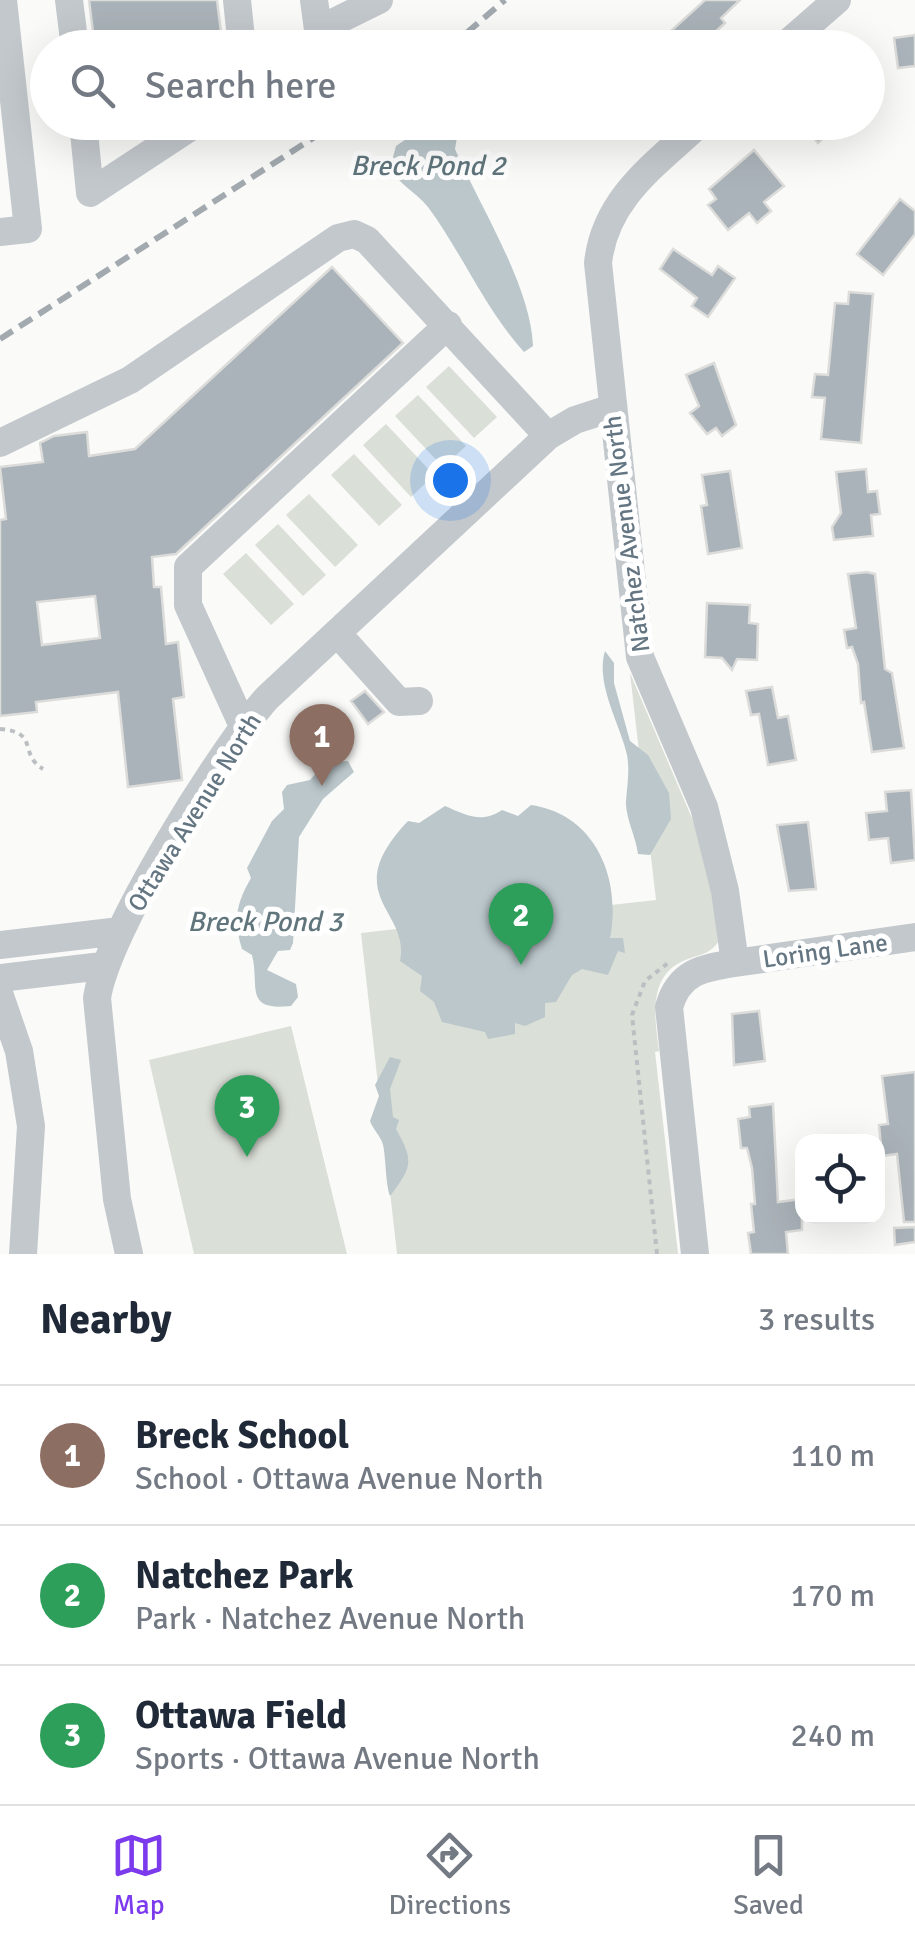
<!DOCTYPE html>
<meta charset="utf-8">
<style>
:root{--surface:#fff;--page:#f6f6f7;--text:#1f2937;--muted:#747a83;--line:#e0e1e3;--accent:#7c3aed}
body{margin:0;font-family:Signika,sans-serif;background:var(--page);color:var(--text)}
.controls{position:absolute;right:30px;bottom:30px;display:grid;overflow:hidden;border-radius:20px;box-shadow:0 10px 40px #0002}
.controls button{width:90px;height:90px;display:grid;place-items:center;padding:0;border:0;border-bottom:2px solid var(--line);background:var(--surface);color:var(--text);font:50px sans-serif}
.you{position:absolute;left:450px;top:480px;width:35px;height:35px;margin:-25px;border:8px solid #fff;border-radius:50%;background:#1a73e8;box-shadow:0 0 0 15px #1a73e833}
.badge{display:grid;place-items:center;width:65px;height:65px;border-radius:50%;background:var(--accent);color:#fff;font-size:32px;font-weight:700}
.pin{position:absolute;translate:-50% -82px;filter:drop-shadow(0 2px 5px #0008)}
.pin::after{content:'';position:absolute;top:52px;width:35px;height:30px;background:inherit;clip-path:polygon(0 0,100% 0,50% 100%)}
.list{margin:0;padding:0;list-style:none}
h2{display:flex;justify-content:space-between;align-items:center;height:130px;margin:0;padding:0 40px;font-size:42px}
h2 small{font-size:32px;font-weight:400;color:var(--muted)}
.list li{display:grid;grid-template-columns:65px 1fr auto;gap:30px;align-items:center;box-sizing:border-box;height:140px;padding:0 40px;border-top:2px solid var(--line)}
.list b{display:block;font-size:38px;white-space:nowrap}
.list p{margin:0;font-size:32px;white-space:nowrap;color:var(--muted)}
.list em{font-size:32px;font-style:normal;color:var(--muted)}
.icon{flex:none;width:55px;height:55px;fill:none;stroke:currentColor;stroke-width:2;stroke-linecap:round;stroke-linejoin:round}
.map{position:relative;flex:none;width:915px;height:1254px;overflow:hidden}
.search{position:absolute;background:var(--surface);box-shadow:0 10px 40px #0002;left:30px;right:30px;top:30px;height:110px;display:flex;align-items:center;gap:25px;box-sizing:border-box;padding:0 35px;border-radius:55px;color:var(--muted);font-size:38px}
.sheet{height:550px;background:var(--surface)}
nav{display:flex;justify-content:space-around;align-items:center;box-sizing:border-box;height:140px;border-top:2px solid var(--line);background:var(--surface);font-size:28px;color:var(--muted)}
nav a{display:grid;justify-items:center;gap:5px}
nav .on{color:var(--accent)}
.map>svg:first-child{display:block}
</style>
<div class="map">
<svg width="915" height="1254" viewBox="0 0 915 1254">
<rect width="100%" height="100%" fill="#fafaf8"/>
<path fill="#dadfd7" d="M 449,366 L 497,417 L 474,438 L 426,387 Z
M 418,395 L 466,446 L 443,467 L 395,416 Z
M 386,424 L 434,475 L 411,497 L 363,445 Z
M 354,454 L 402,505 L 379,526 L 331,475 Z
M 309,494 L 358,545 L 335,567 L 286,515 Z
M 278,524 L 326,575 L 303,596 L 255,545 Z
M 246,553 L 294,604 L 271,625 L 223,574 Z
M 630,673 L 697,830 L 712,890 L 718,942 C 710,955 696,955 683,961 C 647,977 655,1020 659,1051 L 655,1052 L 678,1254 L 397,1254 L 361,933 L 656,900 Z
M 291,1026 L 347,1254 L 194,1254 L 149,1060 Z"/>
<path fill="#bbc7cb" d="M 430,123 L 452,126 L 457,137 L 455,149 C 479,205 531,286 533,346 L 524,352 C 485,309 462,253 428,207 C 416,192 399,185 390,168 L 396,146 Z
M 605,651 L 614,663 L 614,683 L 630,741 L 648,755 L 669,793 L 671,819 L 650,855 L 638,854 C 636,837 625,817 626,801 C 627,787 630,770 627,755 C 620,724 595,684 605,651 Z
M 348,761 L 354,772 L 323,799 L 299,837 L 293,943 L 290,950 L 278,951 L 267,970 L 296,984 L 298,997 L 291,1006 C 243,1011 260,987 252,955 L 242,949 C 233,920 236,904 251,878 L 247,868 L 272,821 L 284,809 L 282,792 L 287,785 L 310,780 L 325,763 Z
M 531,805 C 595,814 622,878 610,938 L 623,938 L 625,953 L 618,951 L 608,975 L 582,969 L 572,975 L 556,1002 L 545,1003 L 545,1017 L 525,1026 L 515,1023 L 515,1034 L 488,1039 L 485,1032 L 442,1022 L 434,1002 L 420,991 L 422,976 L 400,961 C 411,910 337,896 408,821 L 419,823 L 445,806 C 466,815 482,824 502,810 L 518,816 Z
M 390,1057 L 401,1060 L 390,1089 L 393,1117 L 399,1120 L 396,1129 C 415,1162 411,1168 390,1196 C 385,1183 386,1150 382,1142 C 380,1136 373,1129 370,1121 L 379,1096 L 375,1085 Z"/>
<path fill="#aab3b9" stroke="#dcdcda" stroke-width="2.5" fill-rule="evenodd" d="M 89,0 L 217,0 L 223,48 L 179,48 L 179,43 L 95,48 Z
M 705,0 L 740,0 L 721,18 L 725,23 L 698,48 L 688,48 L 672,30 Z
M 915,35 L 915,66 L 898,68 L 894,38 Z
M 801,122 L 841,122 L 818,143 Z
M 754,150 L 784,186 L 764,202 L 771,211 L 757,223 L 749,213 L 728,230 L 708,205 L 716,199 L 709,189 Z
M 900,199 L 915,211 L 915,234 L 883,275 L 857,254 Z
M 673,249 L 712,275 L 718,266 L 735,278 L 708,317 L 692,306 L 697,298 L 660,269 Z
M 332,267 L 403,343 L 176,554 L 152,557 L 154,587 L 161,587 L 166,644 L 178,642 L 184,697 L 173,699 L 182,780 L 128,787 L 118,692 L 36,702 L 37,712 L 0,716 L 0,520 L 6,519 L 0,467 L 43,462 L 40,443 L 54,436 L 87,432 L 89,456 L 135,449 ZM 95,596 L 100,638 L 42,645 L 37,602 Z
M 849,292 L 873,294 L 861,443 L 821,439 L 825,398 L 812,397 L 815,374 L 828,375 L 835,303 L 848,304 Z
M 714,363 L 736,425 L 722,436 L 716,428 L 707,434 L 690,413 L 699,406 L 686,375 Z
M 866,469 L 868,492 L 877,491 L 880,514 L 871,515 L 873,536 L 834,540 L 832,527 L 841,513 L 836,472 Z
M 730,471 L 742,548 L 708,554 L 701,506 L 707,505 L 702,475 Z
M 867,572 L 875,574 L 885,669 L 892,673 L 904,748 L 872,752 L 864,702 L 861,703 L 858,664 L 852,647 L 847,648 L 844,630 L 856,628 L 848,574 Z
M 707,603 L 750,605 L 749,623 L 758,624 L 757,660 L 737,659 L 732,670 L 722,658 L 705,657 Z
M 772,687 L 778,718 L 788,716 L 796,760 L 768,765 L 759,714 L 751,715 L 746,691 Z
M 365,691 L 384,712 L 368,724 L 351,701 Z
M 911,790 L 915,860 L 891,863 L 888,838 L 869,840 L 866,813 L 887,811 L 885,792 Z
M 808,822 L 816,889 L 789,891 L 777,825 Z
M 759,1011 L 765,1061 L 734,1065 L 732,1014 Z
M 915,1072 L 915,1222 L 904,1222 L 897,1154 L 882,1156 L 879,1125 L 888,1124 L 882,1076 Z
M 773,1104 L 778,1202 L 802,1199 L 802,1230 L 786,1232 L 788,1254 L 751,1254 L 748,1233 L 754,1232 L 751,1204 L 755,1204 L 752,1168 L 747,1148 L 741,1148 L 738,1119 L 750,1117 L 749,1107 Z
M 915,1227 L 915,1242 L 895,1245 L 894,1228 Z"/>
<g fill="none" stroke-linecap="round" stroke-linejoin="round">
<path stroke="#bbbfc2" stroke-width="4" stroke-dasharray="5 5" stroke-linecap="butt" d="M 0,729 C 40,732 18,754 43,769
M 657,1254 L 632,1015 L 645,981 L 668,963"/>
<path stroke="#c3c8cc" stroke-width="28" d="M 69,0 L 75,48
M 237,0 L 242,48
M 314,0 L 318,30 L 379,0
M 782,48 L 837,0
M 83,122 L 90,193 L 198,122
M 0,232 L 28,229 L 3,0
M 0,443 L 130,380 L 338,238 L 354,234 L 367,240 L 548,436
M 337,633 L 399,702 L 419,701
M 243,726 L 188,605 L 188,567 L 448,325
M 0,945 L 120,931
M 735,963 L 915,937
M 0,978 L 102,966
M 0,996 L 19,1051 L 31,1126 L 23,1254
M 129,1254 L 117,1199 L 97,998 C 107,931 220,751 267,698 L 548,436 L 575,420 L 612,408
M 695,1254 L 669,1007 C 679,972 702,968 735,963 L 725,891 L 704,807 L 640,657 L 598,263 C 605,198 656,164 701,122"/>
<path stroke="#a2aab0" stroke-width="6" stroke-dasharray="15 8" stroke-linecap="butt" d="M 449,48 L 505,0
M 0,339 L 338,122"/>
</g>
<g text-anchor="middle" stroke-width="10" stroke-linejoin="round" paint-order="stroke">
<g font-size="25" fill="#657683" stroke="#fff">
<text transform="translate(626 534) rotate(-97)" y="9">Natchez Avenue North</text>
<text transform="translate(194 812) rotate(-58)" y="9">Ottawa Avenue North</text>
<text transform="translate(825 950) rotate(-8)" y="9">Loring Lane</text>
</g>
<g font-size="28" font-style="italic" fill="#60757c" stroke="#fff">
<text x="428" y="175">Breck Pond 2</text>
<text x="265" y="931">Breck Pond 3</text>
</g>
</g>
</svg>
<div class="controls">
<button><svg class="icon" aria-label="locate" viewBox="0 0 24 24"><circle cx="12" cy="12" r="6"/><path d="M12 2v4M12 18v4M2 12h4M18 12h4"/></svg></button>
</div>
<div class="you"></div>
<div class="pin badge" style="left:322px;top:786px;background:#8d6e63">1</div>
<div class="pin badge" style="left:521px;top:965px;background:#2e9e5b">2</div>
<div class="pin badge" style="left:247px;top:1157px;background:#2e9e5b">3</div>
<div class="search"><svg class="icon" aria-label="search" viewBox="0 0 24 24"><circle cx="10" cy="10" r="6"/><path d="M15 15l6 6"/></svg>Search here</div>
</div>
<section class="sheet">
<h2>Nearby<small>3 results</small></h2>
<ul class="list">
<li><span class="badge" style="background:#8d6e63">1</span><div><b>Breck School</b><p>School · Ottawa Avenue North</p></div><em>110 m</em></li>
<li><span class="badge" style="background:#2e9e5b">2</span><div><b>Natchez Park</b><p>Park · Natchez Avenue North</p></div><em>170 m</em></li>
<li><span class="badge" style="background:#2e9e5b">3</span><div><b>Ottawa Field</b><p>Sports · Ottawa Avenue North</p></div><em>240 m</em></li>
</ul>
</section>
<nav>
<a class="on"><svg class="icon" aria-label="map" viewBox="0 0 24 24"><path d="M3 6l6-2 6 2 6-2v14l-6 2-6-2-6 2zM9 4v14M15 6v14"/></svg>Map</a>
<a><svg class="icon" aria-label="directions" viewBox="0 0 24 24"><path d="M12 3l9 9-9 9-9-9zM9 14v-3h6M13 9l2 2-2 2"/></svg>Directions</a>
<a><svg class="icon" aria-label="saved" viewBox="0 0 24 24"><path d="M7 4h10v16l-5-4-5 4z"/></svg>Saved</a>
</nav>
